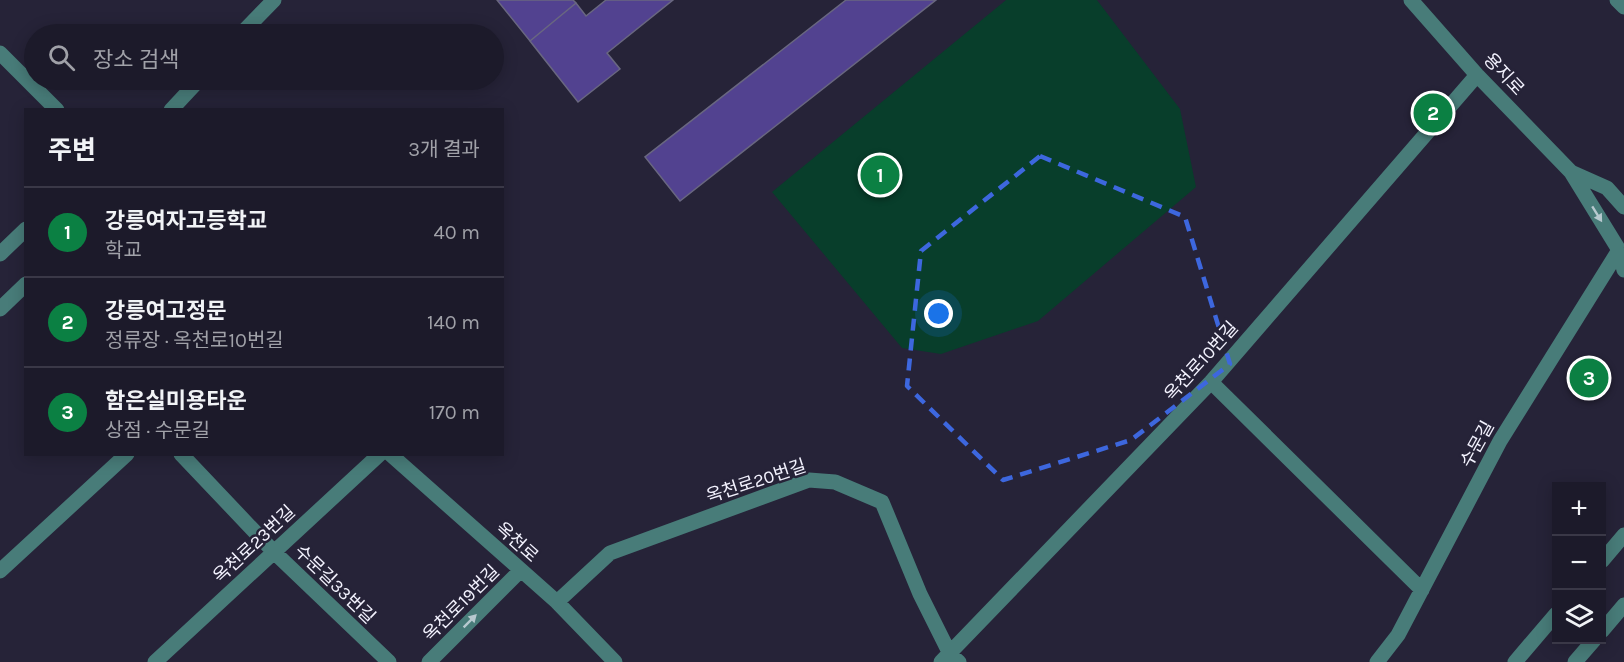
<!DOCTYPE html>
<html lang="ko">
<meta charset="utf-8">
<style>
:root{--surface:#1c1a2a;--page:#252332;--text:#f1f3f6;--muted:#a0a1a8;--line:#3a3847;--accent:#0b8043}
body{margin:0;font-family:Karla,"Noto Sans KR",sans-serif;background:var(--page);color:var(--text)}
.controls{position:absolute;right:18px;bottom:18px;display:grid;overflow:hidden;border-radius:0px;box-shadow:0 3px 15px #0003}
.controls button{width:54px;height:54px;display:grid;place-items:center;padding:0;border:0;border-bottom:2px solid var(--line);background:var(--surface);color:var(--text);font:30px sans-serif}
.you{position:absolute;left:939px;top:314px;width:21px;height:21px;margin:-15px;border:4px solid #fff;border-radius:50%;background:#1a73e8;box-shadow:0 0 0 9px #1a73e833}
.badge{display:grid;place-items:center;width:39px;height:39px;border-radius:50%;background:var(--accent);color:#fff;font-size:20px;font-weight:700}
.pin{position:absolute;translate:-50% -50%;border:3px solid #fff;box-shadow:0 2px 6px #0006}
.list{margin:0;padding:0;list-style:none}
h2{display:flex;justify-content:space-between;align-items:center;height:78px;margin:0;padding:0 24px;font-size:26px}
h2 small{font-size:20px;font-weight:400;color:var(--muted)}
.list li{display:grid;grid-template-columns:39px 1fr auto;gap:18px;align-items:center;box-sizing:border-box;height:90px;padding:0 24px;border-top:2px solid var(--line)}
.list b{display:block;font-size:22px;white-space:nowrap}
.list p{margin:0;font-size:20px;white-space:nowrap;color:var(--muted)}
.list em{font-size:20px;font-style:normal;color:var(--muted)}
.icon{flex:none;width:33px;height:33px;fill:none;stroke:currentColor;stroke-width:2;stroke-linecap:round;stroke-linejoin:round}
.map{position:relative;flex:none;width:1624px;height:662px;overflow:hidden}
.search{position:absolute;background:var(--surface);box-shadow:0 3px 15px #0003;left:24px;top:24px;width:480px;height:66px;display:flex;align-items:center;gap:15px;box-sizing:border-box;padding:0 21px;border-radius:33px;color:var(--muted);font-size:22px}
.panel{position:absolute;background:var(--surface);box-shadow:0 3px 15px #0003;left:24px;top:108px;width:480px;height:348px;border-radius:0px}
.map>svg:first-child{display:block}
</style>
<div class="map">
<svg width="1624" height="662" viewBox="0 0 1624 662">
<rect width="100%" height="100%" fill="#262338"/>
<path fill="#083e2b" d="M 1006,0 L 1097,0 L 1180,109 L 1196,187 L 1038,321 L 941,354 L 902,348 L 772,192 Z"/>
<path fill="#524290" stroke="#696780" stroke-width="1.5" d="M 497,0 L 573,0 L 576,3 L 530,41 Z
M 606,0 L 673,0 L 607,53 L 620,69 L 578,102 L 530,41 L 576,3 L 586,16 Z
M 846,0 L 936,0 L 680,201 L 645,157 Z"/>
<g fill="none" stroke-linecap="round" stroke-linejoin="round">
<path stroke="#487c79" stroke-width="15" d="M 1411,0 L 1477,75 L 1571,172 L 1619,250 L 1624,254
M 1617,0 L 1624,7
M 241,34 L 274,0
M 0,53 L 57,110
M 171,110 L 199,80
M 1571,172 L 1607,188 L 1624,207
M 1619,250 L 1624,270
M 0,254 L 26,229
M 0,309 L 26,284
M 1211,382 L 1422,590
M 181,454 L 274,552 L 389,662
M 390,454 L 557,602 L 615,662
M 1602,561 L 1624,535
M 0,571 L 127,454
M 557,602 L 610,553 L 809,480 L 835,482 L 882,502 L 920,594 L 950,654 L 959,662
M 1602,631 L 1624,605
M 155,662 L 380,454
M 429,662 L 520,571
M 941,662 L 1211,382 L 1477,75
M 1377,662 L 1398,635 L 1500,441 L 1619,250
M 1515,662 L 1556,614
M 1575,662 L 1594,640"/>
</g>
<defs><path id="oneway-solid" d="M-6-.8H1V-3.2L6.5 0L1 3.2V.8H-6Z" transform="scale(1.5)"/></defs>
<g fill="#b7c9cf">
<use href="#oneway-solid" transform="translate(1597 214) rotate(58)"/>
<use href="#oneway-solid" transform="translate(470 621) rotate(-45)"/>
</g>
<path fill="none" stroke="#3d67de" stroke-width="4.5" stroke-dasharray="12 8" stroke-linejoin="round" d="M 1040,156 L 1185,217 L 1230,364 L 1131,440 L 1003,480 L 907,386 L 921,251 Z"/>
<g text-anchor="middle" stroke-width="5" stroke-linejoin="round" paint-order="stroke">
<g font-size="18" fill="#f3f2fe" stroke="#262338">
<text transform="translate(1504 74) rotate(47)" y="6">용지로</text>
<text transform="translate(1201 361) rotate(-48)" y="6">옥천로10번길</text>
<text transform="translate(1477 444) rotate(-61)" y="6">수문길</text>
<text transform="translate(756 481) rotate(-18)" y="6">옥천로20번길</text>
<text transform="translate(517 542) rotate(42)" y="6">옥천로</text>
<text transform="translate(254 544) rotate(-43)" y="6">옥천로23번길</text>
<text transform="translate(335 584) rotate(44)" y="6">수문길33번길</text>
<text transform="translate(461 603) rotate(-45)" y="6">옥천로19번길</text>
</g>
</g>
</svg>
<div class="controls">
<button>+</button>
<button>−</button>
<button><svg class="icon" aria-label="layers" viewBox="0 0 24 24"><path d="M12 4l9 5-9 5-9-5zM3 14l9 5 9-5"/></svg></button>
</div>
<div class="you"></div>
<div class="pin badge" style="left:880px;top:175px">1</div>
<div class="pin badge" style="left:1433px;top:113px">2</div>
<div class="pin badge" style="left:1589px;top:378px">3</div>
<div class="search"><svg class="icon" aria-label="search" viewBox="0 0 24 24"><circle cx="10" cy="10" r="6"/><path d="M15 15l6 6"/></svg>장소 검색</div>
<section class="panel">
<h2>주변<small>3개 결과</small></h2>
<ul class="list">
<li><span class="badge">1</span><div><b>강릉여자고등학교</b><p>학교</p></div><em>40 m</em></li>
<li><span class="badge">2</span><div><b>강릉여고정문</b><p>정류장 · 옥천로10번길</p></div><em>140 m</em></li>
<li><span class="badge">3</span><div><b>함은실미용타운</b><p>상점 · 수문길</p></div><em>170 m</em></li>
</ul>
</section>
</div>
